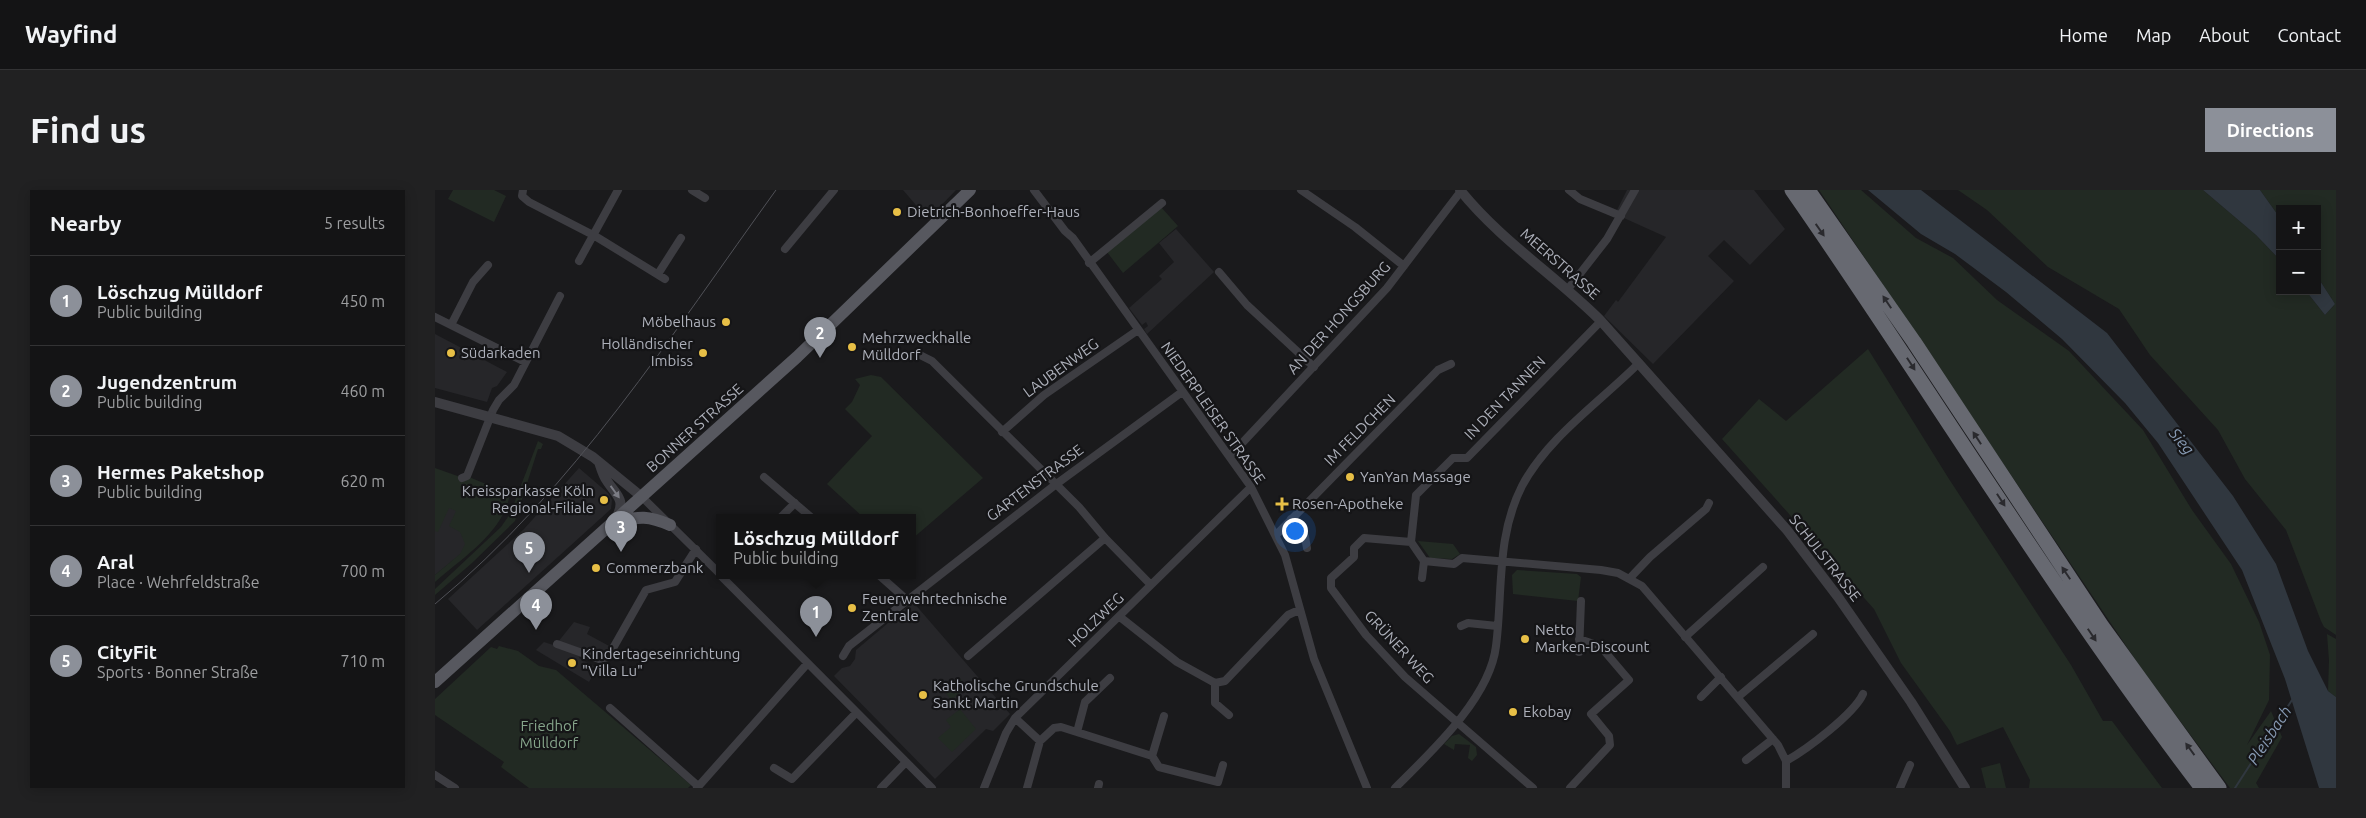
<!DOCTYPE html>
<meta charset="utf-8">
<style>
:root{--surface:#141415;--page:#212122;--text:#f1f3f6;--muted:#9d9ea0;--line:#333334;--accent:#8c9099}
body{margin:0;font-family:Ubuntu,sans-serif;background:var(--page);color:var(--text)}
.controls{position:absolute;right:15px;top:15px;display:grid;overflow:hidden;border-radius:0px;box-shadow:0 2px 12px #0003}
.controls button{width:45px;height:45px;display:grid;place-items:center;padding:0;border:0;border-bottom:1px solid var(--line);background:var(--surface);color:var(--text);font:25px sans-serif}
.you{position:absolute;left:859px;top:340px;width:18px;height:18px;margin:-12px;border:4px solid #fff;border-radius:50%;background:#1a73e8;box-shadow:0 0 0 8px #1a73e833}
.badge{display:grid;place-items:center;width:32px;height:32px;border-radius:50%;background:var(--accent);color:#fff;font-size:16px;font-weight:700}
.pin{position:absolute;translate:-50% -41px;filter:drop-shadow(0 1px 2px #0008)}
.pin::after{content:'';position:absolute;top:26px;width:18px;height:15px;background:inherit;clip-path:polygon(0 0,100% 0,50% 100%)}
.popup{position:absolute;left:281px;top:324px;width:200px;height:65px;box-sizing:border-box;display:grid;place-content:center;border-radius:0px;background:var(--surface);filter:drop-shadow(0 1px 4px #0005);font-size:16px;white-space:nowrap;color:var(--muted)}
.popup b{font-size:19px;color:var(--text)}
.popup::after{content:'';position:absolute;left:50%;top:100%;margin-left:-10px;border:10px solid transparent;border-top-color:var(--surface)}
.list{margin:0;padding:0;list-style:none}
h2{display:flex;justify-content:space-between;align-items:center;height:65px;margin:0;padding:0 20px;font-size:21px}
h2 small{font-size:16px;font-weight:400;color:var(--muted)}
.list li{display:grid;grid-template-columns:32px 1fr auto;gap:15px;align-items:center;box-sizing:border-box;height:90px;padding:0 20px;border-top:1px solid var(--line)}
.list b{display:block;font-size:19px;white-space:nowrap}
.list p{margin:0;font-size:16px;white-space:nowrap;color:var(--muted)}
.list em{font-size:16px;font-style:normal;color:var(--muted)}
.map{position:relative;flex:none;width:1901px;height:598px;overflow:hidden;border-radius:0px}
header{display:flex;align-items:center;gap:30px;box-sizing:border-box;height:70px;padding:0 25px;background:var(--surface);border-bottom:1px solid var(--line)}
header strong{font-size:24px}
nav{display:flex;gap:28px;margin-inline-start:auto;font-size:18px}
.intro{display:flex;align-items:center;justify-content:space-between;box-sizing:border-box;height:120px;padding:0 30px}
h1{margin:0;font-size:35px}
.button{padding:12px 22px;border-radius:0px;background:var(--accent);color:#fff;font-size:18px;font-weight:700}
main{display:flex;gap:30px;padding:0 30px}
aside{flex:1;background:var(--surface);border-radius:0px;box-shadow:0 2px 12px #0003}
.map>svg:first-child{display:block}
</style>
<header>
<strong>Wayfind</strong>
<nav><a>Home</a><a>Map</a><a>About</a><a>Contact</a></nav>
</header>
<div class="intro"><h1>Find us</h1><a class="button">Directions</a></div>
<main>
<aside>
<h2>Nearby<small>5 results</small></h2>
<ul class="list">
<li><span class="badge">1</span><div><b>Löschzug Mülldorf</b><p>Public building</p></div><em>450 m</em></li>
<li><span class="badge">2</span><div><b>Jugendzentrum</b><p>Public building</p></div><em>460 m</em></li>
<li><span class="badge">3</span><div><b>Hermes Paketshop</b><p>Public building</p></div><em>620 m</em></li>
<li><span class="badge">4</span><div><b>Aral</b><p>Place · Wehrfeldstraße</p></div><em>700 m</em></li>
<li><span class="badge">5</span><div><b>CityFit</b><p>Sports · Bonner Straße</p></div><em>710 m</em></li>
</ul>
</aside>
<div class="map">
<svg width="1901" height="598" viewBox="0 0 1901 598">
<rect width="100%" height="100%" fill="#1a1a1c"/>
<path fill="#262629" d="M 468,0 L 521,0 L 493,29 Z
M 1192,0 L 1319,0 L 1350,39 L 1315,75 L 1289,50 L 1273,66 L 1299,91 L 1218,174 L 1169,126 L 1181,110 L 1183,112 L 1231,47 L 1180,24 Z
M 741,39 L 779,82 L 712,144 L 709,139 L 713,136 L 711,132 L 707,135 L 694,118 L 727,89 L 724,86 L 739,72 L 724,53 Z
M 0,144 L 72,182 L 62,196 L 57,198 L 52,212 L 0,198 Z
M 144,278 L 173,303 L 177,310 L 176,319 L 42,440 L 13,409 L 89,339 Z
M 0,281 L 61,335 L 0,385 Z
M 478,412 L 575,524 L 558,541 L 551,539 L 500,589 L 399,486 L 407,478 L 415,476 L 420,469 L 421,460 Z
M 139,432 L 155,437 L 152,444 L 176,457 L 171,466 L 166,467 L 123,452 Z
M 109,452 L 146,464 L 144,468 L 162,478 L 154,492 L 101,460 Z"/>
<path fill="#222a23" d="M 18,0 L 59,0 L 71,6 L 59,32 L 13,9 Z
M 1384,0 L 1426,0 L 1481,48 L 1518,68 L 1562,110 L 1634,161 L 1708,240 L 1757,320 L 1796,374 L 1824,432 L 1835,465 L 1834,510 L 1812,555 L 1836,521 L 1847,547 L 1821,593 L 1824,598 L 1795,598 L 1708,481 Z
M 1523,0 L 1768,0 L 1821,45 L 1845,70 L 1845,101 L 1871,101 L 1890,125 L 1900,114 L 1882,86 L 1882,19 L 1845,19 L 1845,28 L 1825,0 L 1901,0 L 1901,445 L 1889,437 L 1886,431 L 1851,340 L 1810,289 L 1783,240 L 1715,165 L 1684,119 L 1613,77 L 1552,20 Z
M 726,17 L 743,36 L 688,83 L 672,62 Z
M 1433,159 L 1514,289 L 1636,475 L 1668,531 L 1677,531 L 1727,598 L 1594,598 L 1595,590 L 1568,537 L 1522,555 L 1515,541 L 1466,473 L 1439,419 L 1287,249 L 1324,209 L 1351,231 Z
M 436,185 L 446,187 L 548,288 L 477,349 L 477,328 L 429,328 L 392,294 L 437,246 L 410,219 L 417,212 L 425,195 L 420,189 Z
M 103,251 L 108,254 L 106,259 L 103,259 L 80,331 L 37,373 L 0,405 L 0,399 L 66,337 L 75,324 Z
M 0,278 L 31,289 L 34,287 L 75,304 C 68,343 28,367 0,392 L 0,385 L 25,364 L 30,354 L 25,342 L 14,336 L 21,321 L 14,318 L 3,342 L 0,341 Z
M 983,351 L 1018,354 L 1025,364 L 1017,369 L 995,368 Z
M 1082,380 L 1142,384 L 1146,387 L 1143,411 L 1078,404 L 1077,385 Z
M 1892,444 L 1901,449 L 1901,507 L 1893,501 L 1894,470 Z
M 64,456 L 83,461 L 104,476 L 121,480 L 256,595 L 253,598 L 94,598 L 66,577 L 69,572 L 0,525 L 0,509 L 56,457 L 62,459 Z
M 524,487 L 532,497 L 516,510 L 508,499 Z
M 525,519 L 541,539 L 517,562 L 503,548 L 516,537 L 511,530 Z
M 1024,544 L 1041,557 L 1042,565 L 1037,571 L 1033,568 L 1035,555 L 1020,554 L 1019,560 L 1009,554 L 1017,546 Z
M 1565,573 L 1571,598 L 1551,598 L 1546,578 Z"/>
<path fill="#30373f" d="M 1433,0 L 1486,0 L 1672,143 L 1798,306 L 1841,374 L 1873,461 L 1893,501 L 1901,507 L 1901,598 L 1884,598 L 1850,489 L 1807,380 L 1723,253 L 1690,213 L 1627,149 L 1571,102 L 1520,64 L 1486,44 Z
M 1768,0 L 1825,0 L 1845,28 L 1845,70 L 1821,45 Z
M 1882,86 L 1900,114 L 1890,125 L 1871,101 L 1882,101 Z"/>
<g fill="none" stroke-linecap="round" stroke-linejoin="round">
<path stroke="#30373f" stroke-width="2" d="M 1800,598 L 1857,510"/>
<path stroke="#3d3d42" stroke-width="8" d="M 88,0 L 87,6 L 94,12 L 160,46 L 230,89
M 257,0 L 270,8
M 599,0 L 630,41 L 638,48 L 816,297 L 850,365 L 879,469 L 932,598
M 866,0 L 920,37 L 969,76
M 1134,0 L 1145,9 L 1186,26
M 350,59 L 399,0
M 144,71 L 183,0
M 654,73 L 727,13
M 784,82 L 812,115 L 879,177
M 223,84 L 246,48
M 1133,99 L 1172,49 L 1200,0
M 0,127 L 90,172
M 16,135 L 38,92 L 53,75
M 483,164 L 497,171 L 644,317 L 670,348 L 716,395
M 567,242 L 609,205 L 703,140
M 795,266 L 952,98 L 1026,1
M 329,287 L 377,328
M 27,288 L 32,286 L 58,220 L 64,210 L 79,195 L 125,106
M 207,307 L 285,384
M 345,328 L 360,313
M 856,329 L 870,347 L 872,358
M 841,345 L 1003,180 L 1016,174
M 976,352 L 981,305 L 1018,268 L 1032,268 L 1166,131
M 286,386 L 497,598
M 445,386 L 472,410
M 987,388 L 989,371
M 1195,388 L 1215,367 L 1271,319 L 1274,313
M 685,427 L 742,472 L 780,493 L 780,513 L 794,525
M 1026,436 L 1033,433 L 1062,436
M 1250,447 L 1328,377
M 122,454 L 164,469 L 173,467 L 211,400 L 240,392 L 261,359
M 1144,462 L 1146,411
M 408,466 L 414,456 L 620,295 L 747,202
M 533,466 L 670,348
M 780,493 L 790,491 L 853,425 L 864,420
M 1266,507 L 1286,487
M 1303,507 L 1378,444
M 175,518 L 263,596
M 580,528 L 605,551 L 619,538 L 626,537 L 717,566 L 724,577 L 783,592 L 788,575
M 642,542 L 650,512 L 675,488
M 717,566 L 729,526
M 1311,570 L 1338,549
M 1351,571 C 1371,560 1419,524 1428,504
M 339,578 L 357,589 L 421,523
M 0,585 L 20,598
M 262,598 L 372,474
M 446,598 L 471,572
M 549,598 L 571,543 L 580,528 L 816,297
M 592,598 L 605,551
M 663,598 L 664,594
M 960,598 C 996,562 1055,508 1061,456 C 1068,401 1061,347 1087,296 C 1113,247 1165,212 1204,173
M 1098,598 L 970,487 L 931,445 L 896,398 L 896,388 L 919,367 L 919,358 L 929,348 L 976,352 L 989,371 L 1019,374 L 1027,368 L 1166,380 L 1183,383 L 1207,396 L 1343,555 L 1351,571 L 1351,598
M 1135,598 L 1175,555 L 1174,546 L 1156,524 L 1194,490 L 1165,456 L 1144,449
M 1465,598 L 1475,575"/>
<path stroke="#3d3d42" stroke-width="10" d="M 1025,0 C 1065,50 1121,86 1166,131 L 1352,340 L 1403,407 L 1476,512 L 1530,598
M 0,212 L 123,246 L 158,267 L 207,307
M 164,272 C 166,278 168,286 172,291 C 182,306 192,310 180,330"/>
<path stroke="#57585f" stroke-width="12" d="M 181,331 C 204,327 212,325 235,335
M 0,492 L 362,167 L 535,0"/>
<path stroke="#676971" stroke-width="15" d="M 1357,0 C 1495,198 1620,406 1767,598
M 1373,0 L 1479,152 L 1666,435 L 1784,598"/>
<path stroke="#505157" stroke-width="1" d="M 0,414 C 139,299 236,145 341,0"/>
</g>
<defs><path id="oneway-solid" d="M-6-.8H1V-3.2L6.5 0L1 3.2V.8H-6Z" transform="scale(1.25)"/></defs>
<g fill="#2a2a2e">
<use href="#oneway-solid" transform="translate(1385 40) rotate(55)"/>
<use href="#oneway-solid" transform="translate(1452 112) rotate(-124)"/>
<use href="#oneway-solid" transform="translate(1476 174) rotate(57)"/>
<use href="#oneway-solid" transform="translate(1542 248) rotate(-123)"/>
<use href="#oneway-solid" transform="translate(1566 310) rotate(57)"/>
<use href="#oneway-solid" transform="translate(1631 383) rotate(-124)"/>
<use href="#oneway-solid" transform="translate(1657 445) rotate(56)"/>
<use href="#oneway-solid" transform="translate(1755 559) rotate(-126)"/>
</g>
<use fill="#7b7c84" href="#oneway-solid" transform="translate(180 302) rotate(54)"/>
<g fill="#e7bf46" stroke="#151517" stroke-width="2">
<circle cx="462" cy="22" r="5"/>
<circle cx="291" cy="132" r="5"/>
<circle cx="417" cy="157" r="5"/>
<circle cx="16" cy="163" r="5"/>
<circle cx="268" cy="163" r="5"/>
<circle cx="915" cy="287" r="5"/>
<circle cx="169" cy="310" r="5"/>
<path d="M844.5 306.5h5v5h5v5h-5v5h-5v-5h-5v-5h5z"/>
<circle cx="161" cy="378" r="5"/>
<circle cx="417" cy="418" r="5"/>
<circle cx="1090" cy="449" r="5"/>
<circle cx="137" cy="473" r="5"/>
<circle cx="488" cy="505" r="5"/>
<circle cx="1078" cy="522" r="5"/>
</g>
<g text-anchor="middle" stroke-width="4.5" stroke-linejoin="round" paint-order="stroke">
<g font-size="15" fill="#adb0ba" stroke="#151517" text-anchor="start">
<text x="472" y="27">Dietrich-Bonhoeffer-Haus</text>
<text x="281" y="137" text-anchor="end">Möbelhaus</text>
<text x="427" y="153">Mehrzweckhalle<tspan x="427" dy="17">Mülldorf</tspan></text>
<text x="258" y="159" text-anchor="end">Holländischer<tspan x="258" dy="17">Imbiss</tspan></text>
<text x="26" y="168">Südarkaden</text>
<text x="925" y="292">YanYan Massage</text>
<text x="159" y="306" text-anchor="end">Kreissparkasse Köln<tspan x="159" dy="17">Regional-Filiale</tspan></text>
<text x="857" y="319">Rosen-Apotheke</text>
<text x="171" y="383">Commerzbank</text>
<text x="427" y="414">Feuerwehrtechnische<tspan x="427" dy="17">Zentrale</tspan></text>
<text x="1100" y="445">Netto<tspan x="1100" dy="17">Marken-Discount</tspan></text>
<text x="147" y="469">Kindertageseinrichtung<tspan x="147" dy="17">"Villa Lu"</tspan></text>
<text x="498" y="501">Katholische Grundschule<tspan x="498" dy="17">Sankt Martin</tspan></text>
<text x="1088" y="527">Ekobay</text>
</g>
<g font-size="15" fill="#adb0ba" stroke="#151517">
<text transform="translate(1125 74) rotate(41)" y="5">MEERSTRASSE</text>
<text transform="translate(904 128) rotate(-48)" y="5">AN DER HONGSBURG</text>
<text transform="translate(626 178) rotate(-36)" y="5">LAUBENWEG</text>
<text transform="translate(1070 208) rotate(-46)" y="5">IN DEN TANNEN</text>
<text transform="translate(778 223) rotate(55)" y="5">NIEDERPLEISER STRASSE</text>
<text transform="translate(260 238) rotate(-42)" y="5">BONNER STRASSE</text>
<text transform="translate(925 240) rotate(-45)" y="5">IM FELDCHEN</text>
<text transform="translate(600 293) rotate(-37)" y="5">GARTENSTRASSE</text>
<text transform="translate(1390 368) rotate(52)" y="5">SCHULSTRASSE</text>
<text transform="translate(661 430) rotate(-44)" y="5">HOLZWEG</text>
<text transform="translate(964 457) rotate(47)" y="5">GRÜNER WEG</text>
</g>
<g font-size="15" fill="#85a48a" stroke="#151517">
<text x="114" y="541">Friedhof<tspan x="114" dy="17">Mülldorf</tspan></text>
</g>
<g font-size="16" font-style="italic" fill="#879ab3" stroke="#151517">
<text transform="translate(1747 251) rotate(50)" y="6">Sieg</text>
<text transform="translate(1834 545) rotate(-57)" y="6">Pleisbach</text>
</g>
</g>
</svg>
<div class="controls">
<button>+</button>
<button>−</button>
</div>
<div class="you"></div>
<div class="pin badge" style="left:381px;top:447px">1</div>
<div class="popup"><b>Löschzug Mülldorf</b>Public building</div>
<div class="pin badge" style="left:385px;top:168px">2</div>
<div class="pin badge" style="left:186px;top:362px">3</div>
<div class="pin badge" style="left:101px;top:440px">4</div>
<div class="pin badge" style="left:94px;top:383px">5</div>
</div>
</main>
